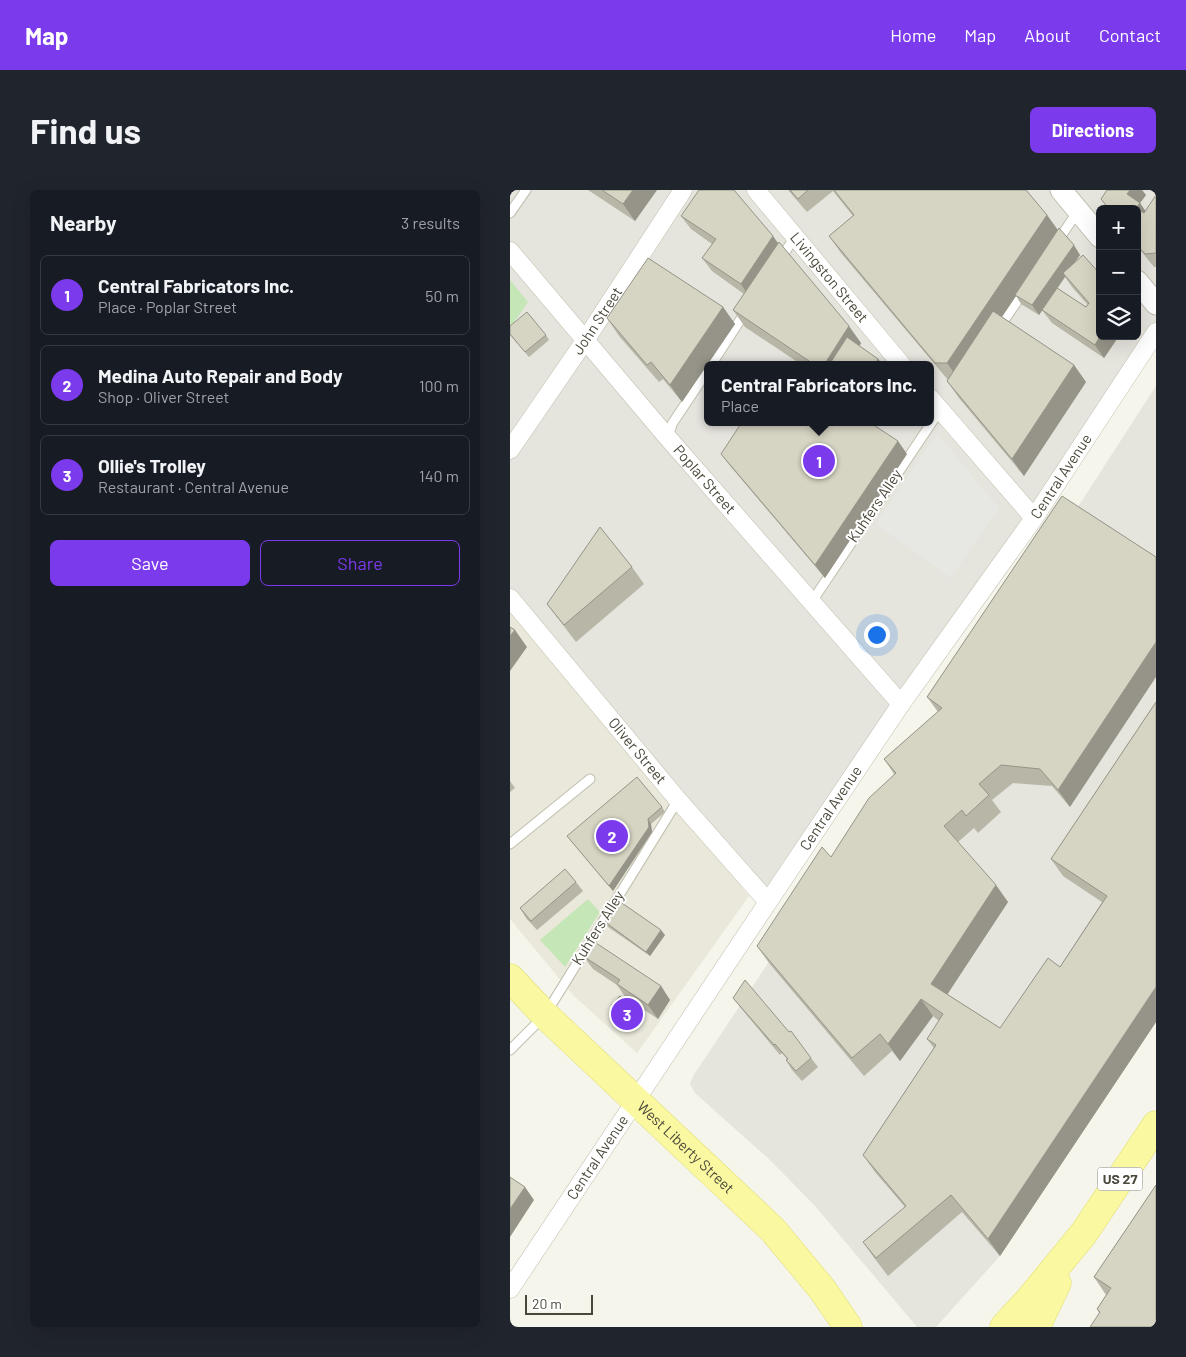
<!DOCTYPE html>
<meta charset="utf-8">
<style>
:root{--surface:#171b24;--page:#20242c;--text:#f1f3f6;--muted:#9ea1a6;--line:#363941;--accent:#7c3aed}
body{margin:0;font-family:Barlow,sans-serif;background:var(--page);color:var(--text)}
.controls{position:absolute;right:15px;top:15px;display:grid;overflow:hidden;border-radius:8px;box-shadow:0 5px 20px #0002}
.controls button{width:45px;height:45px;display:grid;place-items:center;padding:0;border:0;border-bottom:1px solid var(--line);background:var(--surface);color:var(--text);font:25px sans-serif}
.scale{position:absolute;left:15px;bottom:12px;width:68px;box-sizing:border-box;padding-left:5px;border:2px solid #4a483a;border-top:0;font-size:14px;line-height:18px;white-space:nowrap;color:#4a483a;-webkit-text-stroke:4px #fff;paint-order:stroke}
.you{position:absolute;left:366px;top:444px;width:18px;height:18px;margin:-12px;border:4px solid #fff;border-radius:50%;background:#1a73e8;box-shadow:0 0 0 8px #1a73e833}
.badge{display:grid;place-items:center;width:32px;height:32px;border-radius:50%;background:var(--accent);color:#fff;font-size:16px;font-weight:700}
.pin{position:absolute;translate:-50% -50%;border:2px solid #fff;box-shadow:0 1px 5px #0006}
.popup{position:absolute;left:194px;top:171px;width:230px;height:65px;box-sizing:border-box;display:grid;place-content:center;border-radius:8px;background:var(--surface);filter:drop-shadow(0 1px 4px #0005);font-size:16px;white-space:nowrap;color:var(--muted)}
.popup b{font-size:19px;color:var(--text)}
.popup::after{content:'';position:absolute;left:50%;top:100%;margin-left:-10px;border:10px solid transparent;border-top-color:var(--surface)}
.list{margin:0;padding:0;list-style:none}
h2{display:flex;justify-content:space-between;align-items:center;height:65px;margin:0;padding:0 20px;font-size:21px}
h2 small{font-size:16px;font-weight:400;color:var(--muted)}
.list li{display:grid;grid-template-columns:32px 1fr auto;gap:15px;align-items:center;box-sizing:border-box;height:80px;margin:0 10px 10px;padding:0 10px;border:1px solid var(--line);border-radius:8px}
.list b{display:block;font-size:19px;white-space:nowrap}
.list p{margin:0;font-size:16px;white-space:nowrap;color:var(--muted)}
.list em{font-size:16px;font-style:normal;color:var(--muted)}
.actions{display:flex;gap:10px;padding:15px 20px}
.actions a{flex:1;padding:11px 0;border:1px solid var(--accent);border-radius:8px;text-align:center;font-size:18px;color:var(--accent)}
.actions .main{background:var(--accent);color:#fff}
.icon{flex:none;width:28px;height:28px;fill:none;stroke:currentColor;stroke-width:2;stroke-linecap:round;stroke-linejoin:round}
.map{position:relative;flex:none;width:646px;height:1137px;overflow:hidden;border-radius:8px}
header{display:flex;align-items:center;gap:30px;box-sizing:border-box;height:70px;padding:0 25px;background:var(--accent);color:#fff}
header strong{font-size:24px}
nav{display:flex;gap:28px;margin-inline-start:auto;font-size:18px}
.intro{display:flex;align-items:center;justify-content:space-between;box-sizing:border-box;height:120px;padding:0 30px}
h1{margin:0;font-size:35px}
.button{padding:12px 22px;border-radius:8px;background:var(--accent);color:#fff;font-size:18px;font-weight:700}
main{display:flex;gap:30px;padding:0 30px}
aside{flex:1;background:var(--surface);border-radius:8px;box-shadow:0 5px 20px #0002}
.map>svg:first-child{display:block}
</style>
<header>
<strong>Map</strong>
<nav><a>Home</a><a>Map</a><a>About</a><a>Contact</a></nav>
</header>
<div class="intro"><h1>Find us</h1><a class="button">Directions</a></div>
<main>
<aside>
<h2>Nearby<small>3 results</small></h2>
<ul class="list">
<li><span class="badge">1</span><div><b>Central Fabricators Inc.</b><p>Place · Poplar Street</p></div><em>50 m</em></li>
<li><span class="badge">2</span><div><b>Medina Auto Repair and Body</b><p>Shop · Oliver Street</p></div><em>100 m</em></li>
<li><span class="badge">3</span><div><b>Ollie's Trolley</b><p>Restaurant · Central Avenue</p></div><em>140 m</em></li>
</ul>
<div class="actions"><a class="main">Save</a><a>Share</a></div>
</aside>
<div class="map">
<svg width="646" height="1137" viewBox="0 0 646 1137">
<rect width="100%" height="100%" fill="#f5f5ec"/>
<path fill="#e9e8da" d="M 0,418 L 239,706 L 127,863 L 63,805 L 0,729 Z"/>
<path fill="#e5e4dd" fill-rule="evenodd" d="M 0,0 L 646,0 L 646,142 L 258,712 L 0,408 ZM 590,19 L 627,19 L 627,146 L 590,146 ZM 198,175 L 420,175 L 420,232 L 198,232 Z
M 646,196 L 646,832 L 490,1066 L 426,1137 L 407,1137 L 306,1017 L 260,970 L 185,903 L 180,894 L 183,886 L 324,674 L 564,323 Z"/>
<path fill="#c5e7b7" d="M 0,90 L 18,112 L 0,138 Z
M 78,709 L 90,722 L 55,777 L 30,750 Z"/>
<path fill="#e7e7e3" d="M 427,243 L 489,318 L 441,388 L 365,334 Z"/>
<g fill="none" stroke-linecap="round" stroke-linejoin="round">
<defs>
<path id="service" d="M 0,23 L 16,0
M 547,52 L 568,21
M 270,70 L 284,48
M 488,139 L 515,100
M 201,175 L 236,121
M 158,248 L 162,234 L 198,180
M 301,413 L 430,220
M 0,654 L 80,589
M 0,860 L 35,825 L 168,610"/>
<g id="minor">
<path id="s1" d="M 246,0 L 392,175"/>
<path id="s2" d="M 0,61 L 158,248 L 391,514"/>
<path d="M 420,208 L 524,328"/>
<path id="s3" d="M 0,260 L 76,149 L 173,0"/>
<path id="s4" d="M 0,408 L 168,610 L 258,712"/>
<path id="s5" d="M 0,1099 L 258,712 L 391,514 L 524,328 L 646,142"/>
</g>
<path id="tertiary" d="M 551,0 L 590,47
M 627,91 L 646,114"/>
<g id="primary">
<path id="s6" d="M 0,788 L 35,825 L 263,1040 L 312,1099 L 338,1137"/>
<path d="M 494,1137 L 519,1110 L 574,1043 L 646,935"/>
<path d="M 526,1137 L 547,1093"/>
</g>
</defs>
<use href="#service" stroke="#c1bfaf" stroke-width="11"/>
<use href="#minor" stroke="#c1bfaf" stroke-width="19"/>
<use href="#tertiary" stroke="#c1bfaf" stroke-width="23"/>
<use href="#primary" stroke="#dfdc70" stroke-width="29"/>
<use href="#service" stroke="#fff" stroke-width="9"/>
<use href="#minor" stroke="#fff" stroke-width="18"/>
<use href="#tertiary" stroke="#fff" stroke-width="21"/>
<use href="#primary" stroke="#faf8a0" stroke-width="28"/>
</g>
<path fill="#b8b6a7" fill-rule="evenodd" d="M 78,0 L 147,0 L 125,31 Z
M 278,0 L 516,0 L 537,25 L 548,40 L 570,65 L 564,73 L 573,65 L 590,146 L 609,146 L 594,168 L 542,133 L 532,120 L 529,125 L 511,114 L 506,106 L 492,127 L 564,175 L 576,192 L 514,286 L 449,208 L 437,191 L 438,190 L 331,63 L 319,46 L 343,26 L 323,1 L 297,22 ZM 555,87 L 562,97 L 578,115 L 576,117 L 547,98 Z
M 597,0 L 632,0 L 636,5 L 630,13 L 635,21 L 646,5 L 646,77 L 644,77 L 627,56 L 627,19 L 598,19 L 591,9 Z
M 171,26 L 268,53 L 351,153 L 350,156 L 368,169 L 373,175 L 292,175 L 235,137 L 223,120 L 234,104 L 202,81 L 192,68 L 202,54 L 181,39 Z
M 213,117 L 225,134 L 172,212 L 153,189 L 149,192 L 109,146 L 97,128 Z
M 0,136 L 36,145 L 39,150 L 19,167 L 0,145 Z
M 211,264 L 397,264 L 315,388 L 221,277 Z
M 552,306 L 560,617 L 542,596 L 503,593 L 482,610 L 491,622 L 468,643 L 464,638 L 448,652 L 498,712 L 437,804 L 490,838 L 550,777 L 592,712 L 553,686 L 541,669 L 646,512 L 646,832 L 490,1066 L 452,1022 L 378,1086 L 365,1069 L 353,1052 L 395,1017 L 365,982 L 353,965 L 424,858 L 417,849 L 429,831 L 423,826 L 390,871 L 382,861 L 354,886 L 259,773 L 247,756 L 321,667 L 384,584 L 374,569 L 428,522 L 417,507 Z
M 122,377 L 134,394 L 66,452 L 37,414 Z
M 0,591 L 5,598 L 0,602 Z
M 152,617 L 155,622 L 141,634 L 142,642 L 103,701 L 57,646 Z
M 66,692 L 73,701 L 27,740 L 16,728 L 10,718 Z
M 95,732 L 155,745 L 140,766 L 98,737 Z
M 73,766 L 151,796 L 160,810 L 148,829 L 116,808 L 107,795 L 83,779 Z
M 223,808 L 301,868 L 308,877 L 292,891 L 282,880 L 276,870 L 277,869 L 272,863 L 270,865 L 230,817 Z
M 101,815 L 126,823 L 130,827 L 120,837 L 104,820 Z
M 646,995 L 589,1123 L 587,1119 L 596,1105 L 584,1087 Z"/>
<path fill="#969488" d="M 123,0 L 147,0 L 125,31 L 113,14 Z
M 620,0 L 632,0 L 636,5 L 630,13 L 639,26 L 636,31 L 617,4 Z
M 537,25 L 549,42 L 505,105 L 506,106 L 449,190 L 437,173 Z
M 263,46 L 273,60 L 240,108 L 231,94 Z
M 564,55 L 570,65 L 555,86 L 553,83 L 555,87 L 529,125 L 522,115 Z
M 213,117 L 225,134 L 172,212 L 160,195 Z
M 339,136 L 351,153 L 337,175 L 314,175 Z
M 590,146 L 609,146 L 594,168 L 585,155 Z
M 368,169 L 373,175 L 365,175 Z
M 564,175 L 576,192 L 514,286 L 502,269 Z
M 388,251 L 397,264 L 315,388 L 305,375 Z
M 5,440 L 17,457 L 0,481 L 0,446 Z
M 646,452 L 646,487 L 560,617 L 548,600 Z
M 138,629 L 141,634 L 142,642 L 103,701 L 99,696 Z
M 486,695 L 498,712 L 433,811 L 421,794 Z
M 151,740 L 155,745 L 140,766 L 136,762 Z
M 151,796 L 160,810 L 148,829 L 138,815 Z
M 646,797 L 646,832 L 490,1066 L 478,1049 Z
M 411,809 L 423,826 L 390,871 L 378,854 Z
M 15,997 L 24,1010 L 0,1047 L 0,1019 Z"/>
<path fill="#d6d4c2" stroke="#969488" d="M 92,0 L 123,0 L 113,14 Z
M 189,0 L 224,0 L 263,46 L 231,94 L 192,68 L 206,49 L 171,26 Z
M 280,0 L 298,0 L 288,9 Z
M 324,0 L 516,0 L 537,25 L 437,173 L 425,173 L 319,46 L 344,25 Z
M 597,0 L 620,0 L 617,4 L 630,13 L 626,18 L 634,23 L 646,5 L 646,63 L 635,64 L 627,55 L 627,19 L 599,19 L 591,9 Z
M 549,38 L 564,55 L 522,115 L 505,105 Z
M 269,52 L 339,136 L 314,175 L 305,175 L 223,120 Z
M 573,65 L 590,84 L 590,146 L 585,155 L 532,120 L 547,98 L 576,117 L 579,113 L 553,83 Z
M 138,68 L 213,117 L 160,195 L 141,172 L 137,175 L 97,128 Z
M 483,121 L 564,175 L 502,269 L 437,191 Z
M 17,122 L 36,145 L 15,162 L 0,144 L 0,136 Z
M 337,147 L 368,169 L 365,175 L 319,175 Z
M 232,232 L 359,232 L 388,251 L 305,375 L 211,264 Z
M 552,306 L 646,367 L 646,452 L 548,600 L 530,579 L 491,575 L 469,594 L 479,605 L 456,626 L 452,620 L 434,636 L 486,695 L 421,794 L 490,838 L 538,768 L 550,777 L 597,706 L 541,669 L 646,512 L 646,797 L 478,1049 L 441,1005 L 366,1068 L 353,1052 L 396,1016 L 353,965 L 426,855 L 417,849 L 433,824 L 411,809 L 378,854 L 370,844 L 342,868 L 247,756 L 312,657 L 321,667 L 359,608 L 386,583 L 374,569 L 432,518 L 417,507 Z
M 90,337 L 122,377 L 54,435 L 37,414 Z
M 0,437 L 5,440 L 0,446 Z
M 127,587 L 152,617 L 138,629 L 139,637 L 99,696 L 57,646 Z
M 55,679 L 66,692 L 21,731 L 10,718 Z
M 109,711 L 151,740 L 136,762 L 95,732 Z
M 83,751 L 151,796 L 138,815 L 107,794 L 110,790 L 73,766 Z
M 235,790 L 279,842 L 281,841 L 301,868 L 286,881 L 276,870 L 278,869 L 265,854 L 264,855 L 223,808 Z
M 110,806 L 126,823 L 117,832 L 101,815 Z
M 0,987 L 15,997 L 0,1019 Z
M 646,995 L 646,1137 L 580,1137 L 590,1122 L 587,1119 L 601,1098 L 584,1087 Z"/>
<g text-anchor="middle" stroke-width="4" stroke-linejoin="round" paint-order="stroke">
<rect fill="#fff" stroke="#807f75" stroke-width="1" x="587.5" y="977.5" width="45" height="23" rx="4"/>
<g font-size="14" font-weight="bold" fill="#4a483a">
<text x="610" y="994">US 27</text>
</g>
<g font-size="15" fill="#4a483a" stroke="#fff">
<text dy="5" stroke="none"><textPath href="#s1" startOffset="114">Livingston Street</textPath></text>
<text dy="5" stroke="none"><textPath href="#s3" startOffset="156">John Street</textPath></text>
<text dy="5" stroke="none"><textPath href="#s5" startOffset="982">Central Avenue</textPath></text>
<text dy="5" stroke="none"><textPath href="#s2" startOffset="300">Poplar Street</textPath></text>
<text transform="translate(365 316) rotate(-56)" y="5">Kuhfers Alley</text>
<text dy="5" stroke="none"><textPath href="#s4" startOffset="199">Oliver Street</textPath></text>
<text dy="5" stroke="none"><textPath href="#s5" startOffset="578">Central Avenue</textPath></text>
<text transform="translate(88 738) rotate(-58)" y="5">Kuhfers Alley</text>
<text dy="5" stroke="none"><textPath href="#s6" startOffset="244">West Liberty Street</textPath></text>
<text dy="5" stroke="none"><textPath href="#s5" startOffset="158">Central Avenue</textPath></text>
</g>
</g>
</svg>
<div class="controls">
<button>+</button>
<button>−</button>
<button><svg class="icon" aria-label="layers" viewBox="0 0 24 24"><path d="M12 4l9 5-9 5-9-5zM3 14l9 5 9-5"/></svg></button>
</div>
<div class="scale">20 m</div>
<div class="you"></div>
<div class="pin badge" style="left:309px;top:271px">1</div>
<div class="popup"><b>Central Fabricators Inc.</b>Place</div>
<div class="pin badge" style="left:102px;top:646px">2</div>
<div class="pin badge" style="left:117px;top:824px">3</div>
</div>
</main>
